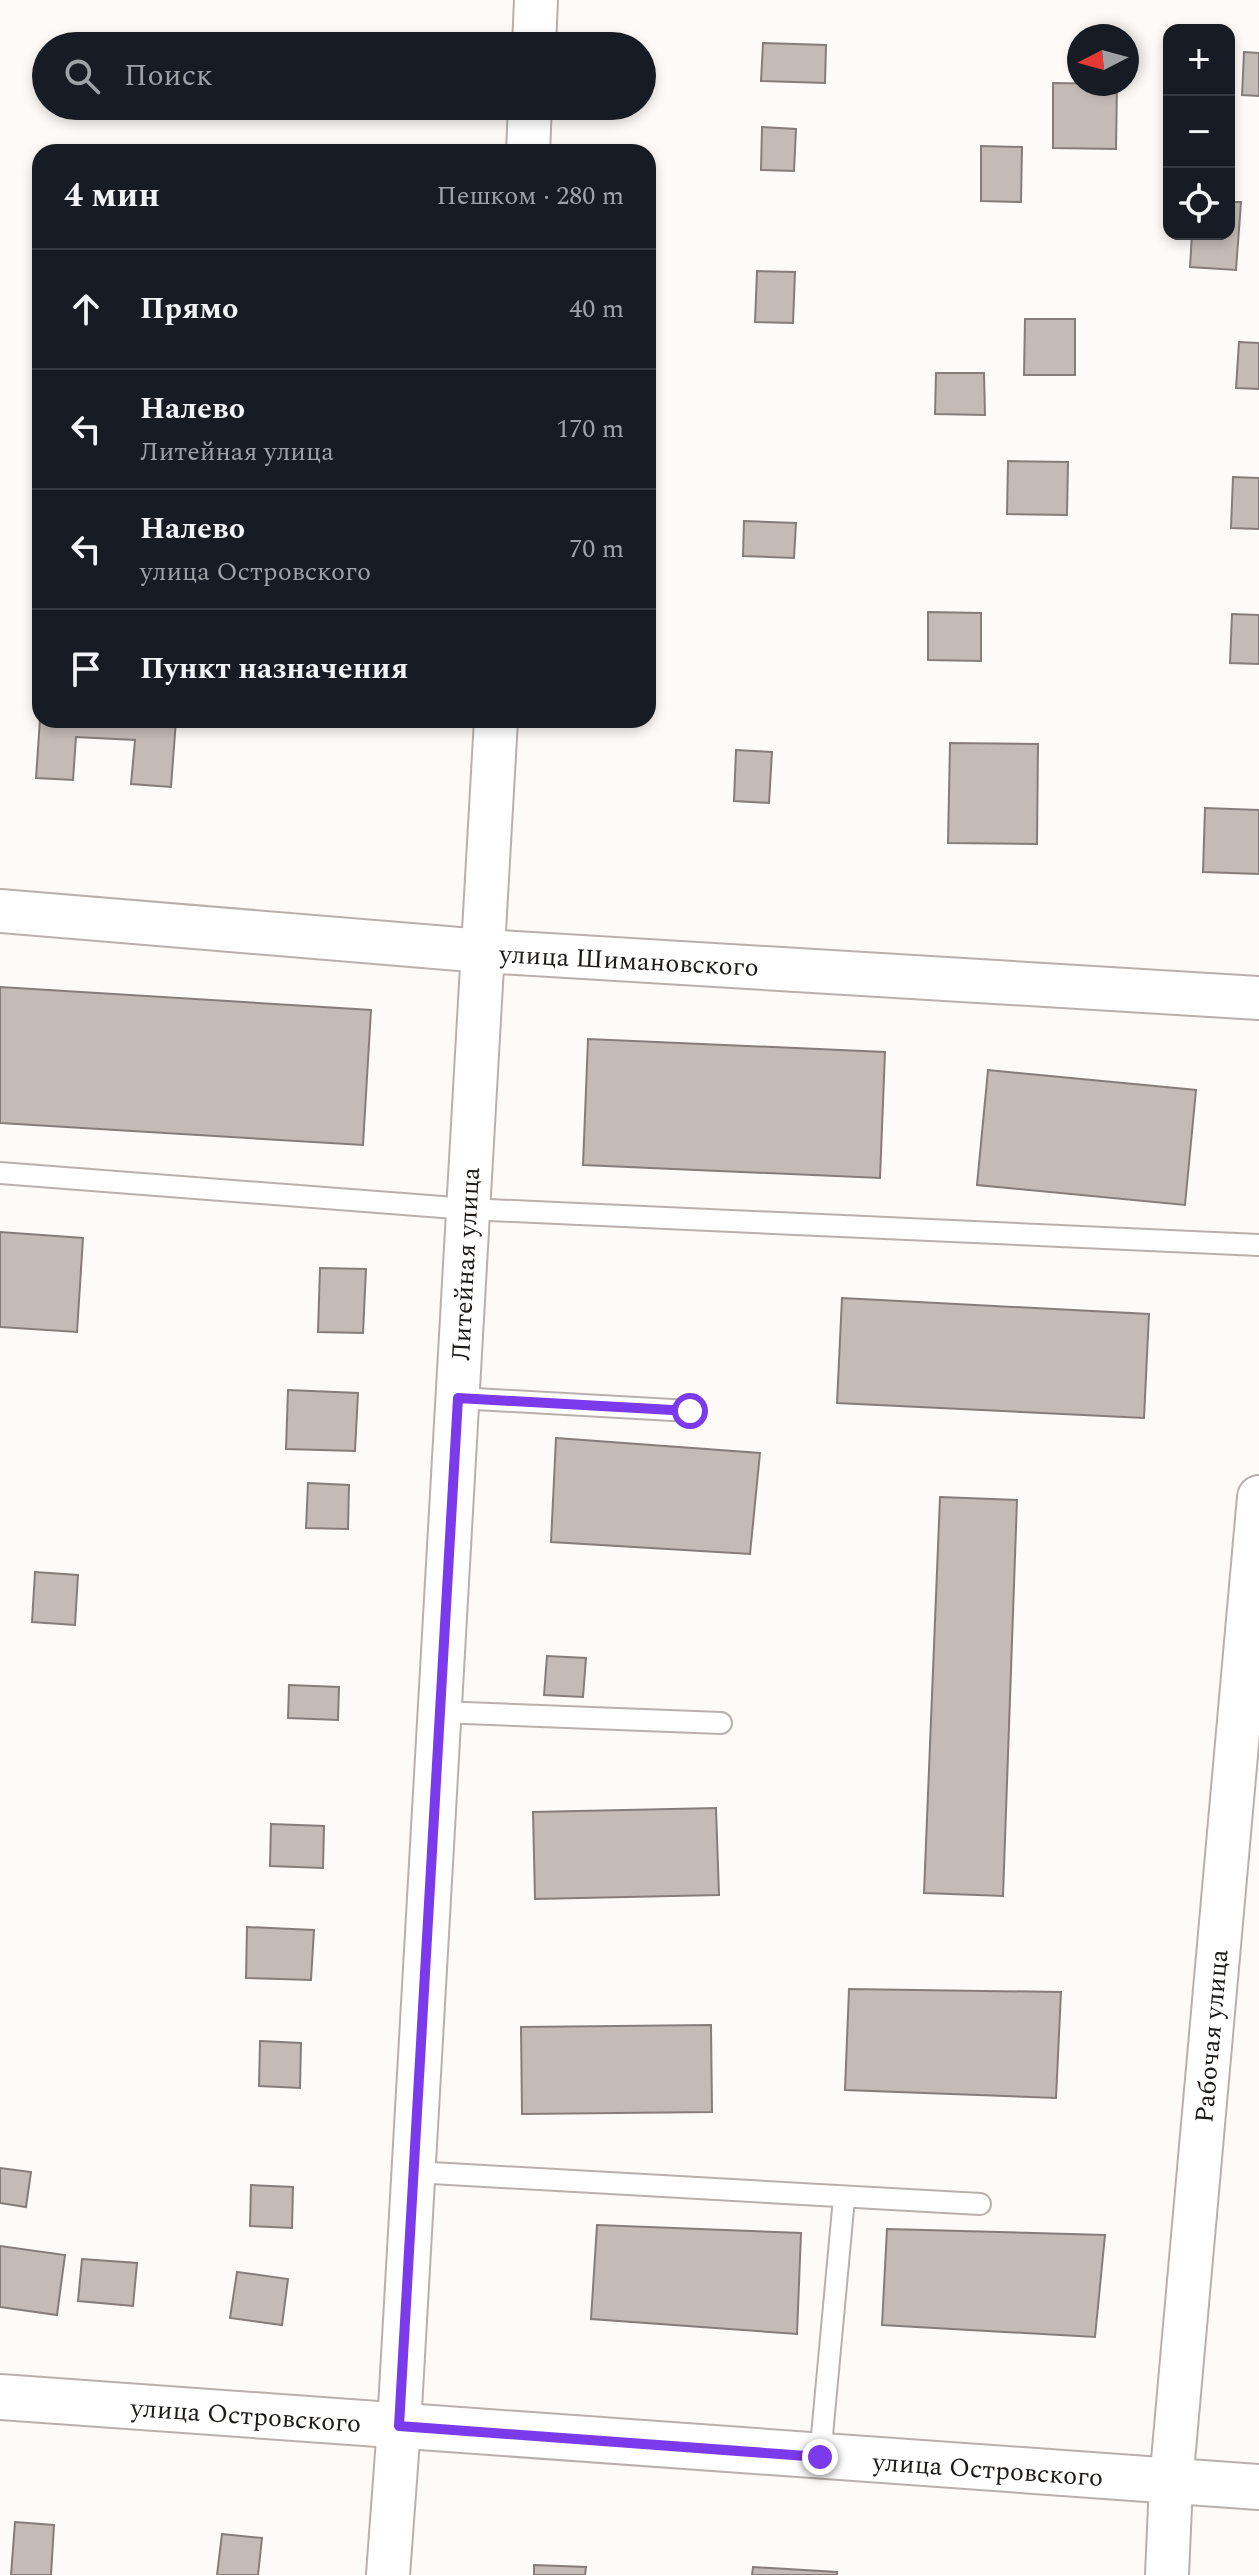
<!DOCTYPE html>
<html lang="ru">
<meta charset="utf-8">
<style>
:root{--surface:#171b24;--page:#20242c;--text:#f1f3f6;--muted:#9ea1a6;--line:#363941}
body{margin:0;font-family:Spectral,serif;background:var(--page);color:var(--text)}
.controls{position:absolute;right:24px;top:24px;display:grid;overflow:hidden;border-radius:16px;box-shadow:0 4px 12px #0003}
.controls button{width:72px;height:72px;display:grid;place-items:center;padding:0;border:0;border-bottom:2px solid var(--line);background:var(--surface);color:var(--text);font:40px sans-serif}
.compass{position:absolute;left:1067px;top:24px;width:72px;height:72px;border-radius:50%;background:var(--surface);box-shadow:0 4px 12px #0003;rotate:264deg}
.stop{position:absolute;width:24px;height:24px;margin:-18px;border:6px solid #7c3aed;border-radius:50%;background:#fff}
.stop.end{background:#7c3aed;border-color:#fff;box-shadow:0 2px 8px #0008}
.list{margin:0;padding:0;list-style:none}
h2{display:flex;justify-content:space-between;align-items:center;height:104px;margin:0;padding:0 32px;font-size:34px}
h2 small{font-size:26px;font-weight:400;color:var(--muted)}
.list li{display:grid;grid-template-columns:52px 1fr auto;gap:24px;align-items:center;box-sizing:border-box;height:120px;padding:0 32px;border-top:2px solid var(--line)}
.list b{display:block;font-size:30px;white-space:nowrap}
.list p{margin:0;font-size:26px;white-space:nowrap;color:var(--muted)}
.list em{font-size:26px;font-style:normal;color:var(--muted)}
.icon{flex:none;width:44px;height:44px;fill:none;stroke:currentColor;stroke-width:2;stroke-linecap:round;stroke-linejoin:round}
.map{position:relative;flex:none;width:1259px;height:2575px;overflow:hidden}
.search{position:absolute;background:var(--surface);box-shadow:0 4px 12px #0003;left:32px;top:32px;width:624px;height:88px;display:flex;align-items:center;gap:20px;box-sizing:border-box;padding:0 28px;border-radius:44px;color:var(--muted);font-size:30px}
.panel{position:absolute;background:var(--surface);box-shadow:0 4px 12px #0003;left:32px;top:144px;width:624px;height:584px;border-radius:24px}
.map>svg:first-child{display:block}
</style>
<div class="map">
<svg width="1259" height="2575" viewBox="0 0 1259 2575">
<rect width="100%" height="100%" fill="#fefaf8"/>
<path fill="#c4bbb7" stroke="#867d7a" stroke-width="2" d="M 80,37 L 162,44 L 162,46 L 79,46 Z
M 763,43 L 826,45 L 825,83 L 761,81 Z
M 1244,52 L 1259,53 L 1259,96 L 1242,95 Z
M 1053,83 L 1117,84 L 1116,149 L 1053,148 Z
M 762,127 L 796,129 L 794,171 L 761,170 Z
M 981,146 L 1022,147 L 1021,202 L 981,201 Z
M 1229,202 L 1241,202 L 1236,270 L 1190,267 L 1192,234 L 1229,234 Z
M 757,271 L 795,272 L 793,323 L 755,322 Z
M 1025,319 L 1075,319 L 1075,375 L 1024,375 Z
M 1239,342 L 1259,343 L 1259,389 L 1236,388 Z
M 936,373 L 984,373 L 985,415 L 935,414 Z
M 1008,461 L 1068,462 L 1067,515 L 1007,514 Z
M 1233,477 L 1259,478 L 1259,529 L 1231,528 Z
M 744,521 L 796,523 L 794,558 L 743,556 Z
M 928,612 L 981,613 L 981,661 L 928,660 Z
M 1232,614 L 1259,615 L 1259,664 L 1230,663 Z
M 40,719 L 176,720 L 171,787 L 131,784 L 135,740 L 76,737 L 73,780 L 36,778 Z
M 950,743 L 1038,744 L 1037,844 L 948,843 Z
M 736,750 L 772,752 L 769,803 L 734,801 Z
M 1205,808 L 1259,810 L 1259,874 L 1203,872 Z
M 0,987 L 371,1010 L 363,1145 L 0,1123 Z
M 588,1039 L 885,1052 L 880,1178 L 583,1165 Z
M 988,1070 L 1196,1090 L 1185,1205 L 977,1185 Z
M 0,1232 L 83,1238 L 77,1332 L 0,1327 Z
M 320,1268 L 366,1269 L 363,1333 L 318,1332 Z
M 842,1298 L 1149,1314 L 1144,1418 L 837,1403 Z
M 288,1390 L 358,1393 L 355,1451 L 286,1449 Z
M 556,1438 L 760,1453 L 750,1554 L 551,1542 Z
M 308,1483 L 349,1485 L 348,1529 L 306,1528 Z
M 940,1497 L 1017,1500 L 1003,1896 L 924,1893 Z
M 35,1572 L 78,1575 L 75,1625 L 32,1622 Z
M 547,1656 L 586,1658 L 583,1697 L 544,1695 Z
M 289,1685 L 339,1687 L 338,1720 L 288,1718 Z
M 716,1808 L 719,1895 L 535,1899 L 533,1812 Z
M 271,1824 L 324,1826 L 323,1868 L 270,1866 Z
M 247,1927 L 314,1930 L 311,1980 L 246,1978 Z
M 849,1989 L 1061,1992 L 1056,2098 L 845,2090 Z
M 711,2025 L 712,2112 L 522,2114 L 521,2027 Z
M 260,2041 L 301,2043 L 300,2088 L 259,2086 Z
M 0,2168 L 31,2172 L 26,2207 L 0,2203 Z
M 251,2185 L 293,2187 L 292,2228 L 250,2226 Z
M 597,2225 L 801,2233 L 797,2334 L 591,2319 Z
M 887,2229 L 1105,2235 L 1095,2337 L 882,2325 Z
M 0,2246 L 65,2255 L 57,2315 L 0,2307 Z
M 82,2259 L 137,2263 L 133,2306 L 78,2301 Z
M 237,2272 L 288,2279 L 282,2325 L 230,2318 Z
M 15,2522 L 54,2525 L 51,2575 L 11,2575 Z
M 222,2534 L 262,2538 L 258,2575 L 217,2575 Z
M 534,2565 L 586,2567 L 585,2575 L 534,2575 Z
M 753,2567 L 837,2572 L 837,2575 L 752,2575 Z"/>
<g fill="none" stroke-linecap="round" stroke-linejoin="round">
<defs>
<path id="service" d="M 0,1173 L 468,1209 L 1259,1245
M 458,1398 L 690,1411
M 440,1712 L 721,1723
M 414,2172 L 980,2204
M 820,2457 L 844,2198"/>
<path id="minor" d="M 534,46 L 536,0
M 528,152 L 530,106
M 0,911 L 483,951 L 1259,998
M 388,2575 L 399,2426 L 496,720
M 1167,2575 L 1171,2483 L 1259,1497"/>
<path id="tertiary" d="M 0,2397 L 1259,2487"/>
</defs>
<use href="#service" stroke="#b9b0ad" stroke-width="24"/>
<use href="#minor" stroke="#b9b0ad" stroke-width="46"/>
<use href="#tertiary" stroke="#b9b0ad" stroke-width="48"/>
<use href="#service" stroke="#fff" stroke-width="20"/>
<use href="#minor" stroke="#fff" stroke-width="42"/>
<use href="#tertiary" stroke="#fff" stroke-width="44"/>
</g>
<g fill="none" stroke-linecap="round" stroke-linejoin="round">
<path stroke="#7c3aed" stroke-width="10" d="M 690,1411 L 458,1398 L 399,2426 L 820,2457"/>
</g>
<g text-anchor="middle" stroke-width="8" stroke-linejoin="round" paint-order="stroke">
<g font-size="26" fill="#1c1917" stroke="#fff">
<text transform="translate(629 960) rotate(3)" y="9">улица Шимановского</text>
<text transform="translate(465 1264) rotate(-87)" y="9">Литейная улица</text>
<text transform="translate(1211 2036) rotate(-85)" y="9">Рабочая улица</text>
<text transform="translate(246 2415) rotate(4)" y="9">улица Островского</text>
<text transform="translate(988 2469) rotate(4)" y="9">улица Островского</text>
</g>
</g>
</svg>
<div class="controls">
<button>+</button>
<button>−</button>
<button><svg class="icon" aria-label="locate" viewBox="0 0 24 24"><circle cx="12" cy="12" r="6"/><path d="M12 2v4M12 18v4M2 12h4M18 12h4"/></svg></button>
</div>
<svg class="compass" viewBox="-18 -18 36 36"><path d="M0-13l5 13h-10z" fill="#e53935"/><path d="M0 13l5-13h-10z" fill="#9ea1a6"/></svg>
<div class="stop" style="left:690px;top:1411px"></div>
<div class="stop end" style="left:820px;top:2457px"></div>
<div class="search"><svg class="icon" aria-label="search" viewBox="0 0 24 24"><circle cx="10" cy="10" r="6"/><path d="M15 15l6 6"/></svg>Поиск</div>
<section class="panel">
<h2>4 мин<small>Пешком · 280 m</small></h2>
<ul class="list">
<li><svg class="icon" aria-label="ahead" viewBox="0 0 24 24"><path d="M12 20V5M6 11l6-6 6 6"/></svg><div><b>Прямо</b></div><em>40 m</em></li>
<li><svg class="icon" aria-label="left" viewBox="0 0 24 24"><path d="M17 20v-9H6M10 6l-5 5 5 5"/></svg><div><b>Налево</b><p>Литейная улица</p></div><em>170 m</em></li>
<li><svg class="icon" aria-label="left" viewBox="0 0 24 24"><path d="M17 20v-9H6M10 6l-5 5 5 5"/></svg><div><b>Налево</b><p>улица Островского</p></div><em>70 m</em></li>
<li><svg class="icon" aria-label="arrive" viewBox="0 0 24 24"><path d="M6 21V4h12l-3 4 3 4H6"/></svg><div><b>Пункт назначения</b></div></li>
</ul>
</section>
</div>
